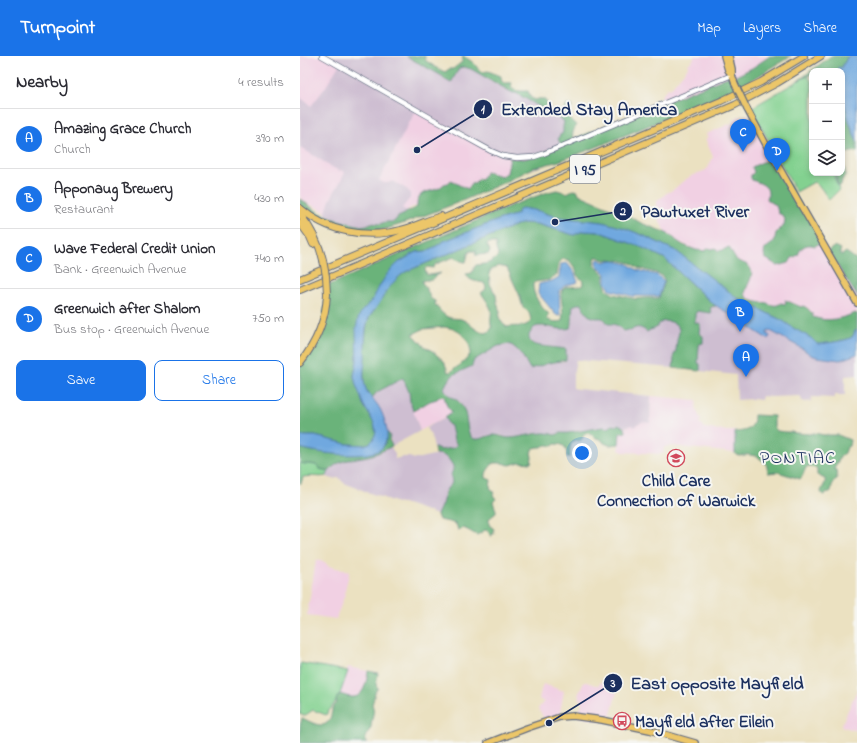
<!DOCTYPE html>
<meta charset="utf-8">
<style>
:root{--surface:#fff;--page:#f2f2f3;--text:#2b2b33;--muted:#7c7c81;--line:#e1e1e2;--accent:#1a73e8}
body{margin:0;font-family:"Indie Flower",sans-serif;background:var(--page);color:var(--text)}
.controls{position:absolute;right:12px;top:12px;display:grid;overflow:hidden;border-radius:8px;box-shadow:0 2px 6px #0003}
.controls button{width:36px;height:36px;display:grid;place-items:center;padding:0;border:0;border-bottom:1px solid var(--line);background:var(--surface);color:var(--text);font:20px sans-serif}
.you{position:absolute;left:282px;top:397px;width:14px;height:14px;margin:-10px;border:3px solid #fff;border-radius:50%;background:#1a73e8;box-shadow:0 0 0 6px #1a73e833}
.badge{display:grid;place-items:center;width:26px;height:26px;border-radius:50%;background:var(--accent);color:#fff;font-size:13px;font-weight:700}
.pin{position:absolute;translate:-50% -33px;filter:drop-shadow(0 1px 2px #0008)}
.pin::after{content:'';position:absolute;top:21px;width:14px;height:12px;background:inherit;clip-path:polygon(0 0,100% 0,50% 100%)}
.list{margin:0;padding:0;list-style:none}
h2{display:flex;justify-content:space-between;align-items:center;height:52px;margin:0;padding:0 16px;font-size:17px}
h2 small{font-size:13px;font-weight:400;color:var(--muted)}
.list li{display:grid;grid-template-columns:26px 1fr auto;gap:12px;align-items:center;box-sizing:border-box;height:60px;padding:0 16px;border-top:1px solid var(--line)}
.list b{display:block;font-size:15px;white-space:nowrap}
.list p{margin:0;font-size:13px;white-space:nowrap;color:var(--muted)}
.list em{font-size:13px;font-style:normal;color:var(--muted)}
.actions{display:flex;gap:8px;padding:12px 16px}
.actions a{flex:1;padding:9px 0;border:1px solid var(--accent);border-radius:8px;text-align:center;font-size:14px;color:var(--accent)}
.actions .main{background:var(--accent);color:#fff}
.icon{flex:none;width:22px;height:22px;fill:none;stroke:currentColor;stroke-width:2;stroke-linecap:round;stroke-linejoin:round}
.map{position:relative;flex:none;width:557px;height:687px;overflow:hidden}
header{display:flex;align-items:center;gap:24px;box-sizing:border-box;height:56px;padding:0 20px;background:var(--accent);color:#fff}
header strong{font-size:19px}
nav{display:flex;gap:22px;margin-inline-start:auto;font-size:14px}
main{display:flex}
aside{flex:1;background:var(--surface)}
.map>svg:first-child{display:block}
</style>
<header>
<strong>Turnpoint</strong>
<nav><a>Map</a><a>Layers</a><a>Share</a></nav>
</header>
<main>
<aside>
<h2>Nearby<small>4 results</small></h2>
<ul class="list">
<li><span class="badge">A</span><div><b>Amazing Grace Church</b><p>Church</p></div><em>390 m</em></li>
<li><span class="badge">B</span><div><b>Apponaug Brewery</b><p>Restaurant</p></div><em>430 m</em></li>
<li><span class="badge">C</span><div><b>Wave Federal Credit Union</b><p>Bank · Greenwich Avenue</p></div><em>740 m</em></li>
<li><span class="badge">D</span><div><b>Greenwich after Shalom</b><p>Bus stop · Greenwich Avenue</p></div><em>750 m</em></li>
</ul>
<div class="actions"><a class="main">Save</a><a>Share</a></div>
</aside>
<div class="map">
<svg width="557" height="687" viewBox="0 0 557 687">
<rect width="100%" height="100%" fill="#f6f6f2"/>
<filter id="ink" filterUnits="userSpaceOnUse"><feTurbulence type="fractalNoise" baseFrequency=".025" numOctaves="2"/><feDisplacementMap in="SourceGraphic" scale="8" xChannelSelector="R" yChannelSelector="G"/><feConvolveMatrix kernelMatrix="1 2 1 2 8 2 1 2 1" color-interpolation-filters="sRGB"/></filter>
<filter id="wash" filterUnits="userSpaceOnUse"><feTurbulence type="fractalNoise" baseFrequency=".012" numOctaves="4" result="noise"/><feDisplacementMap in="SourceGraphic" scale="16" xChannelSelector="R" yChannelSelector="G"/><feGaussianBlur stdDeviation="0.9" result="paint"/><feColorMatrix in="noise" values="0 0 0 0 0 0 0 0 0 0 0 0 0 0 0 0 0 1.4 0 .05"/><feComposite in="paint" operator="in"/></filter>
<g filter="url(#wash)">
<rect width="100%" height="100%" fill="#ebe1c1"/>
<path fill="#f1d0e3" d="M 0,0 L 101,0 L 266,70 L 243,110 L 110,152 L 102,160 L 40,163 L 5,146 L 0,141 Z
M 394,0 L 470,0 L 452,12 L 434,21 L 364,47 L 361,40 L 368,32 L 370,33 L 388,11 L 388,8 L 393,4 Z
M 448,58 L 473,101 L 454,116 L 452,124 L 465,129 L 467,131 L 469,146 L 475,147 L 477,151 L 478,157 L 482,159 L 485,163 L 484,169 L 476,177 L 474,186 L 465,202 L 469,204 L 492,202 L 495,201 L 499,195 L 505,189 L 522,186 L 557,240 L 557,256 L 544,262 L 536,263 L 525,264 L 513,261 L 512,257 L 507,251 L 502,251 L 486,244 L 486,246 L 485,248 L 480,248 L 478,249 L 474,250 L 465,246 L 454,246 L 447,242 L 446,240 L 445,235 L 451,223 L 448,209 L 436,204 L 429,191 L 423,194 L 418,195 L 409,193 L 405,195 L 396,194 L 377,185 L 372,180 L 366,177 L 360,166 L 356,152 L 356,147 L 357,144 L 364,140 L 365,138 L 373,134 L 382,126 L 391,120 L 406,114 L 409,110 L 413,101 L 405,82 L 408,82 L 406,78 L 432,67 L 436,62 L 439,60 L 441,61 Z
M 144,340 L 147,350 L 152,357 L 120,375 L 113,355 L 138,341 Z
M 351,340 L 397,344 L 396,352 L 400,362 L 401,363 L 399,368 L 403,370 L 404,372 L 411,373 L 418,375 L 419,373 L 426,375 L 435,375 L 435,397 L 372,390 L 364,391 L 363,398 L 323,396 L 319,394 L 319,388 L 320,377 L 326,376 L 324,371 L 330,370 L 332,368 L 337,368 L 350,362 Z
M 16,504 L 25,506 L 28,510 L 49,515 L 49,518 L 44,538 L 45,538 L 36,563 L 7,559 Z
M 48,611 L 68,615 L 64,632 L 60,639 L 55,641 L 51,641 L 39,638 Z
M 284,626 L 287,626 L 295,629 L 299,629 L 301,626 L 307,628 L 307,631 L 317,635 L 309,666 L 279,661 L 280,653 L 282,648 L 278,639 Z
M 243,628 L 264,635 L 260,657 L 260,661 L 246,665 L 238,653 L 244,645 L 242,645 L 239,643 L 241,634 Z
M 557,634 L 557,675 L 541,670 Z"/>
<path fill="#cebed1" d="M 22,0 L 106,0 L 142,20 L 151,27 L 159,12 L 164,11 L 171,13 L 213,37 L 216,37 L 265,65 L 261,90 L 234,101 L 203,101 L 116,54 L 79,124 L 84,127 L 88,127 L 93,125 L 108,134 L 110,138 L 110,142 L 102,152 L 107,155 L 105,158 L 98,161 L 94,166 L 85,166 L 80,168 L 71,167 L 67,169 L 61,170 L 34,163 L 25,159 L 30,144 L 45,117 L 41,114 L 39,115 L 32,111 L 0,91 L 0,41 L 11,50 L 25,32 L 39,9 Z
M 277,248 L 282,248 L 285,256 L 294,261 L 300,261 L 305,264 L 308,266 L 320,270 L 323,275 L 328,274 L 337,271 L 340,271 L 345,274 L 355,272 L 361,266 L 365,265 L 369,265 L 376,268 L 379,272 L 379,276 L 377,284 L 377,294 L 374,299 L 373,312 L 276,304 L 273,319 L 273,332 L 278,333 L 351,340 L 350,367 L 342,366 L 337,368 L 335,371 L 332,369 L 330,370 L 324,371 L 318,369 L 316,370 L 313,369 L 308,372 L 274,375 L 273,377 L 265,378 L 260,377 L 254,379 L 245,377 L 235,377 L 225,380 L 207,382 L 200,379 L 187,380 L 178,384 L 172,383 L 169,379 L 165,355 L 159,345 L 153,343 L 146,337 L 144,332 L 147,326 L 153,319 L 172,310 L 174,304 L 198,290 L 204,288 L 209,288 L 216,292 L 224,301 L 230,313 L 249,307 L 266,305 L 266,293 L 244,290 L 237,290 L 232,287 L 230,285 L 229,279 L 233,272 L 236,270 L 260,273 L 272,267 L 273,261 L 272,255 L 273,250 Z
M 416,250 L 466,282 L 467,278 L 467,275 L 469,274 L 503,293 L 511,299 L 517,301 L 540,304 L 557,298 L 557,319 L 545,320 L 545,339 L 535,339 L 535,342 L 512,341 L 511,345 L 506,346 L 502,345 L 501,341 L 500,340 L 471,341 L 462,340 L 461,344 L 453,343 L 437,344 L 436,319 L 400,315 L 400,308 L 398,307 L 399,289 L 403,279 L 399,277 L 395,266 L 395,258 L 397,255 L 411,257 L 410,253 L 411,251 Z
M 103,322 L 109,336 L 110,345 L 120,375 L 92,390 L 89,379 L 88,377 L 86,377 L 86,371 L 80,352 L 72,342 L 77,336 Z
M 145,361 L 148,368 L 151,370 L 154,384 L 157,390 L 153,392 L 140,394 L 138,392 L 134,392 L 131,380 L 126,372 Z
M 91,391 L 95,398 L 95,403 L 102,401 L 109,401 L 115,403 L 120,402 L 138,398 L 147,401 L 152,408 L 153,412 L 151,419 L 152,427 L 146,434 L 142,448 L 137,459 L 121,453 L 103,447 L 97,447 L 70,437 L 44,427 L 39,422 L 37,422 L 33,423 L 27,421 L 29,415 L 35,409 L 49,403 L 73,399 Z"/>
<path fill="#83d190" stroke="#4f8077" d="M 508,19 L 512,27 L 512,117 L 533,117 L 539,134 L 529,144 L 521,132 L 514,126 L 496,136 L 451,52 Z
M 0,407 L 16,409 L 20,413 L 29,415 L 27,420 C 19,422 11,419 3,421 L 1,427 L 0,428 Z
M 1,607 L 48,615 L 39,641 L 26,659 L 13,654 L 4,660 L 0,658 L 0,609 Z"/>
<path fill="#6ab37a" stroke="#42716c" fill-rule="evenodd" d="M 106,0 L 125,0 L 125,4 L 138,13 L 145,16 L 149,13 L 153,13 L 162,6 L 163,0 C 170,4 175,7 178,13 L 183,16 L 188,15 L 201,20 C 201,30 206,26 212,27 L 211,31 C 215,36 222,35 228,35 L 231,42 L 236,44 C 239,42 245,42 247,47 C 248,50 245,49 249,52 C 253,56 260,57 264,55 L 267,49 L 273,50 C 265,60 267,63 277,69 C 273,74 272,78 273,83 L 432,19 L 434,21 L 452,12 L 470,0 L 491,0 L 437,33 L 294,92 L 259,105 L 233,112 L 203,127 L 162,145 L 105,167 L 86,173 L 61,177 L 31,170 L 0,151 L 0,143 L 18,156 L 34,163 L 61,170 L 67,169 L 71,167 L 80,168 L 85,166 L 94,166 L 98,161 L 105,158 L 107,155 L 112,154 L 117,151 C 117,148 117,144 119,141 C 124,133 136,137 144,128 L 148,127 L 151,124 L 159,129 L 168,133 L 172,127 L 175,127 L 178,123 L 181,123 L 186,116 L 202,120 L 207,117 L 210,102 L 224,103 L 261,90 L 258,82 L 260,79 L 263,77 L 263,71 L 264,65 L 216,37 L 213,37 L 171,13 L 164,11 L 159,12 L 151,27 L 144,23 L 144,22 L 142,20 Z
M 531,0 L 548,0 L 542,11 L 541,12 L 539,11 L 538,15 L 512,15 L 512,18 L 499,24 Z
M 542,38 L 551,72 L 557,86 L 557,96 C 552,95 545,97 542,101 L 546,119 L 542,124 L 541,129 L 539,131 C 537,127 536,122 535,117 L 542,117 L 542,88 L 543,84 L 542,83 Z
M 473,101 L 522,186 L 515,190 C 507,187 501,190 498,199 L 492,202 L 489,207 L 478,210 L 465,202 C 462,192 467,192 474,186 L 476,177 L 484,169 L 485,163 L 482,159 L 478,157 C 476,145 474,150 467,143 C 471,130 462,128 452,124 L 451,122 L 451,119 L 454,116 L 452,111 Z
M 257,134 L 267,137 L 273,134 L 278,135 L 279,138 L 285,141 L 329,160 L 341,167 L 364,176 L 372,180 L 377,185 L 383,189 L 396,194 L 405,195 L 409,192 L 412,193 L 416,192 L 418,195 L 423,194 L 429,191 C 431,195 434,202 437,204 C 441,208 447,206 450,212 C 458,224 433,239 454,245 C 458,247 463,246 467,247 C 472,249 476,251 481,247 L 485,248 L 486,246 L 485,244 L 501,251 L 503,250 C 508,252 512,256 513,261 C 528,267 542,262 556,257 L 557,258 L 557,274 L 555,275 C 554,277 554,279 552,281 C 547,285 527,287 520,288 L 517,288 L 511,282 L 493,272 L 483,265 L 437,242 L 419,228 L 376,195 L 342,179 L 324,172 L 302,166 L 265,162 L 253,160 L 239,155 L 222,152 L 220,153 L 217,158 L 215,159 L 201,163 L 144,185 L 135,191 L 127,195 L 117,196 L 111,199 L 98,207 L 80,229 L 73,243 L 61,257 L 57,290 L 57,304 L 54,320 L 63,348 L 74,367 L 76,376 L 74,383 L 70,387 L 64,389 L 47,388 L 15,380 L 0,380 L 0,310 L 22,273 L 27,230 L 210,150 L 248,136 Z
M 226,167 L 237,168 L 274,179 L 283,175 L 300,176 L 341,191 L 364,202 L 406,242 L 416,250 L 411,251 L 410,253 L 411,257 L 397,255 L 395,258 L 395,266 L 400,268 L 399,277 L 403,280 L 403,287 L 399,288 L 399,289 L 398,305 L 398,307 L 400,308 L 400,315 L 373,312 L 374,302 L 373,301 C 377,295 376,291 377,285 C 377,281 380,277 379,273 C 377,266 366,263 360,267 C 358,268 357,271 356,272 C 352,274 350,273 347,276 C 343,272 336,269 331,275 L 328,274 L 323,275 C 319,269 315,268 308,268 C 303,258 299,264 292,261 C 286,259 284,253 282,248 L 277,248 L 273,250 C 271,259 274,263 270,272 C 259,276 244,267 235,271 C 232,273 231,276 229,279 C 229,283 229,285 233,288 C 236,290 260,292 266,293 L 266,304 L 249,307 L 230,313 C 224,303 220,293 209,288 L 198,290 L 174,304 L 172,310 L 153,319 L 147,326 L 144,332 C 148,343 157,341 161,349 C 163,351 164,354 165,357 C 167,363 167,376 171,381 C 177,387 187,379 194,379 C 199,379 204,382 209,382 C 222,382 244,373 254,379 C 256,379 258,378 260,377 C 265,377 268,378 274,375 L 275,376 L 303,371 L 308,372 L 313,369 L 316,370 L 318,368 L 324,371 L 326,375 L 326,376 L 320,377 L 319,388 L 309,389 L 304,387 L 302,384 L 294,381 L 292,379 L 287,377 L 284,378 L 282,383 L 279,385 L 275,384 C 269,388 270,394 270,401 L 267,401 C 266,392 266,388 255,388 L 253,390 C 249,389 245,388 242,391 L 239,391 L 234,392 L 231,396 L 232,401 L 231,407 L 220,406 L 210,409 L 202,407 L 193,407 C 190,412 185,415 186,422 L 191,424 L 190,432 L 194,435 L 193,439 L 196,443 L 193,446 L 196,454 L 196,457 L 191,461 L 189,463 L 189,469 L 194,473 L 193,476 L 194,477 L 194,478 L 192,478 L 191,481 L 188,475 L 185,474 L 177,479 C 172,477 169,474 163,472 L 158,474 L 156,468 C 150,466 145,465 139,464 L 137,459 L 142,448 L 146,434 L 152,427 C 152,425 151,422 151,420 C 151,417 154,414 153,410 C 150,403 143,397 135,398 L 134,392 L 138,392 L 140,394 L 153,392 L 157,389 L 154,384 L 151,370 L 148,368 L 145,361 L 152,356 L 147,350 L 144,340 L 139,341 L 137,343 L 130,345 L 113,355 L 110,345 L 109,336 L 103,322 L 77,336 L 72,342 C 69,339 67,336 65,332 C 62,322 65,274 68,264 C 70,258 75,254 78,249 C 81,244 84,238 87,233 C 92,227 98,221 105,216 L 216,169 ZM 188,187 L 195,187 L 196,188 L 196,193 L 198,199 C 194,207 185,208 176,209 L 175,210 L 172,217 L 166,218 C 169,226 177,225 184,227 L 186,231 L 185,234 L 181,237 C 184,241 190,249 191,254 C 192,260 189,265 192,271 L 190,275 L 186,277 C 173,275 172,267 161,263 C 156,262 150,263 146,260 C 141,257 138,252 135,248 L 135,245 C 128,242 130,239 127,234 C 125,230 123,230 122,225 C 128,222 132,228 136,219 L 140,218 L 141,217 L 130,219 L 126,218 L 125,213 L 127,211 L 133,212 L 136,208 L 154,201 L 161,205 L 165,206 L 166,206 L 168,198 L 170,195 L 177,195 L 175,199 L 177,199 L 189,198 L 190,195 L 187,189 ZM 296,201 L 298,201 L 305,204 L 310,203 L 323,205 L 331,207 L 338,212 L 356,217 L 362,220 L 365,225 L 359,242 L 346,242 L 336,243 L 313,238 L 307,234 L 304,223 L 305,219 L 294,209 L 294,207 ZM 263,203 L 269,204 C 271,207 275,211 276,215 C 277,216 276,218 277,219 C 280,224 285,223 282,230 L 266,231 L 263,233 L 261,239 L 263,257 L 262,265 C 258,266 251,266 247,263 L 249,258 C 241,252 232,238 233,228 L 235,226 L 249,224 L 251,222 L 257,219 L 259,207 ZM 199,210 L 207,212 L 219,238 L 223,252 C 229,255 230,258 231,265 C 225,273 216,269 207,271 L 203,268 L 199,262 L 200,256 L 197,247 L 196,239 L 190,228 L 189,217 L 191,214 ZM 144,271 C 155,272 163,277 168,286 C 170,289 170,293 171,296 C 169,301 164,306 159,310 C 156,312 153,313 151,316 L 148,316 L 144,305 L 131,294 L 124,290 L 113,278 L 123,273 Z
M 535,190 L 541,193 L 540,196 L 540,198 L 542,199 L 546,196 L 557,204 L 557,240 L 528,195 Z
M 454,359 L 474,360 L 474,371 L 477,375 L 486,376 L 491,376 L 496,377 L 510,378 L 514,377 L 524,379 L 538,379 L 550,384 L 549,390 L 547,391 L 545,397 L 540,401 L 534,413 L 536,414 L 537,423 C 532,425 532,430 531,435 L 526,438 L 523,439 L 521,436 C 522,431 526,428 525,423 L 517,419 L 517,414 L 515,412 L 508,410 C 503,414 505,418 500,423 L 478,416 L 468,417 C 466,404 466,408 457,400 C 453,400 449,398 445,399 C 441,399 440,400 436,399 L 435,397 L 435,376 C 448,375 454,373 454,359 Z
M 86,377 L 88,377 L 90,380 L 89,384 L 92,390 C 86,393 79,397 72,399 C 57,403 39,402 29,415 L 20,413 L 16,409 L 10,408 L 5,408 L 0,407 L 0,392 C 17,397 69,404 82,392 C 86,388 87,382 86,377 Z
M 68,615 L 78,617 L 76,629 L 78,632 C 73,637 75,642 72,648 C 75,657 73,655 72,664 C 71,667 72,670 70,673 C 68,677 65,679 65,685 L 68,687 L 0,687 L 0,671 L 2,662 C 8,664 20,673 27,667 C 30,665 31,659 32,655 C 34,651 34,649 37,647 L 36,645 L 37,641 L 39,640 L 40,638 C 44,639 48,641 52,641 C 64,642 67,624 68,615 Z"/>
<path fill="#6fa8df" stroke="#456c9e" d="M 548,0 L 557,0 L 557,86 L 548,62 L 542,38 L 542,15 L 538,15 L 538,11 L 541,12 L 542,11 Z
M 222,152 L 239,155 L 253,160 L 265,162 L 302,166 L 324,172 L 342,179 L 376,195 L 419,228 L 437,242 L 483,265 L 493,272 L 511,282 L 517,288 L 520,288 C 527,287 547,285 552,281 C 554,279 554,277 555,275 L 557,274 L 557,298 L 540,304 L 517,301 L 511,299 L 503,293 L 469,274 L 467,275 L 467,278 L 470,280 L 468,283 L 466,282 L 412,247 L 364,202 L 341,191 L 300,176 L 283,175 L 274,179 L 237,168 L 226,167 L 216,169 L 105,216 C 91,226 87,235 78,249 C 75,254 70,258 68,264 C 64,276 65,291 65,303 C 64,313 62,324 66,333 C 68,339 73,343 77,348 C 83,356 88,372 87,382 C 86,384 84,389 83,391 C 72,405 16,397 0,392 L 0,380 L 15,380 L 47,388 L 64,389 L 70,387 L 73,384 L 76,376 L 74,367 L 63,348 L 60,339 L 56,329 L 54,320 L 57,305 L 56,273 L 58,263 L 61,256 L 73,243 L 80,229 L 88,217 L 98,207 L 111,199 L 117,196 L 127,195 L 135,191 L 144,185 L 201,163 L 215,159 L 217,158 L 220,153 Z
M 298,203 L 304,206 L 311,204 L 328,208 L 337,214 L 357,219 L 364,225 L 359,240 L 332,240 L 310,234 L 306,226 L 306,218 L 296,208 Z
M 267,207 L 274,216 L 278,226 L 264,230 L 259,236 L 260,260 L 256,259 L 238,237 L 239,228 L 252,225 L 259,221 L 261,208 Z"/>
</g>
<g filter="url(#ink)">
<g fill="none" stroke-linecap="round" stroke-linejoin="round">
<defs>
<path id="minor" d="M 22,0 L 140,67 L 191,95 L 203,100 L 217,102 L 234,101 L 243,98 L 432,19"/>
<path id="major" d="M 424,0 L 428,14 L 432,19 L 435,28
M 429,0 L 432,13 L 432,19
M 447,53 L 469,94 L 557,247
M 188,687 L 227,672 L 260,661 L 273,660 L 302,664 L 350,674 L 395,687"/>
<path id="highway" d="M 0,152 C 27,176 66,183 101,174 C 114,171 127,164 141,160
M 0,158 C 11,172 19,187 23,204
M 0,167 L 10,181 L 13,188
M 0,223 L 421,45 L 461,26 L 504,0
M 0,234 L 435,49 L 477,27 L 521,0
M 0,307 C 16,287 26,264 27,238"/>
</defs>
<use href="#minor" stroke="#646d81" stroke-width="6"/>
<use href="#major" stroke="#646d81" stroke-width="8"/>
<use href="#highway" stroke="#646d81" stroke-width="8"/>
<use href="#minor" stroke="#fff" stroke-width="4.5"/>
<use href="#major" stroke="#ecc669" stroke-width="5.5"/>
<use href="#highway" stroke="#ecc669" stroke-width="6"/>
<defs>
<path id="major-bridge" d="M 435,28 L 447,53"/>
<path id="highway-bridge" d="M 23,204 L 26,220 L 27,238"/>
</defs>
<use href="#major-bridge" stroke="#646d81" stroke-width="8" stroke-linecap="butt"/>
<use href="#highway-bridge" stroke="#646d81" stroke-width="8" stroke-linecap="butt"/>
<use href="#major-bridge" stroke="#ecc669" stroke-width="5.5"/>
<use href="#highway-bridge" stroke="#ecc669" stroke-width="6"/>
</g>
</g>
<defs>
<symbol id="school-ring" viewBox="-11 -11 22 22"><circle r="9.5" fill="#f6f6f2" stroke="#d1495b" stroke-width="1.5"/><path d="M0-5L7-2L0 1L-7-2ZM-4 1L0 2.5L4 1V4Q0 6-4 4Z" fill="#d1495b"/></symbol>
<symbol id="bus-ring" viewBox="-11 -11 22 22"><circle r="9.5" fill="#f6f6f2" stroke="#d1495b" stroke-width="1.5"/><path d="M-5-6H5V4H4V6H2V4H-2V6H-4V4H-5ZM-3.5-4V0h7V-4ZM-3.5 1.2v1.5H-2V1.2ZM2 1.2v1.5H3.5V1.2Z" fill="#d1495b"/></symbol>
</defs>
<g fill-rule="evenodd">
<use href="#school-ring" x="366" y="392" width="20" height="20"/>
<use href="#bus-ring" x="312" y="655" width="20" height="20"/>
</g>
<g text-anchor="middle" stroke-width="4" stroke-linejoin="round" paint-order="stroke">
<rect fill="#f6f6f2" stroke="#5d6b8a" stroke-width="1" x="270" y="99" width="30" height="28" rx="3"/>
<g font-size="16" font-weight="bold" fill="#1b2f5e">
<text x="285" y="119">I 95</text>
</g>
<g font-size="17" font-weight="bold" fill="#1b2f5e" stroke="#f6f6f2">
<text x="376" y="430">Child Care<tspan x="376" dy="20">Connection of Warwick</tspan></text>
<text x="335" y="671" text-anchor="start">Mayfield after Eilein</text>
</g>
<g font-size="18" letter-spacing="1" fill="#1b2f5e" stroke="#f6f6f2">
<text x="498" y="407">PONTIAC</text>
</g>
</g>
<path fill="none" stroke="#1b2f5e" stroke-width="1.5" d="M117 94L183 53M255 166L323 155M249 667L313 627"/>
<g fill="#1b2f5e" stroke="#f6f6f2" stroke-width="1.5">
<circle cx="117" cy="94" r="4"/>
<circle cx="255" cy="166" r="4"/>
<circle cx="249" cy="667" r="4"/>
<circle cx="183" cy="53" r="10"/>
<circle cx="323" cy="155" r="10"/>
<circle cx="313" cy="627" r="10"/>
</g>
<g font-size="12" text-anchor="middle" font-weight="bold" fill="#fff">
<text x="183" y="57">1</text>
<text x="323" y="159">2</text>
<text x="313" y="631">3</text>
</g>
<g font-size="18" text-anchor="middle" font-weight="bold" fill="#1b2f5e" stroke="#f6f6f2" stroke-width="4" stroke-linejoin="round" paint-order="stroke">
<text x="289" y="59">Extended Stay America</text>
<text x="395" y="161">Pawtuxet River</text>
<text x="417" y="633">East opposite Mayfield</text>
</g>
</svg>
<div class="controls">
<button>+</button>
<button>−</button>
<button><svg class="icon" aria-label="layers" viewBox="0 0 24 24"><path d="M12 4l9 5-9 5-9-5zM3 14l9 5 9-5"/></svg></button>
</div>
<div class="you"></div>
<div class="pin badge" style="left:446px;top:321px">A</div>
<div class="pin badge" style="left:440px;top:276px">B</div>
<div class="pin badge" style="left:443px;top:96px">C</div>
<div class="pin badge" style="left:477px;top:115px">D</div>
</div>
</main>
